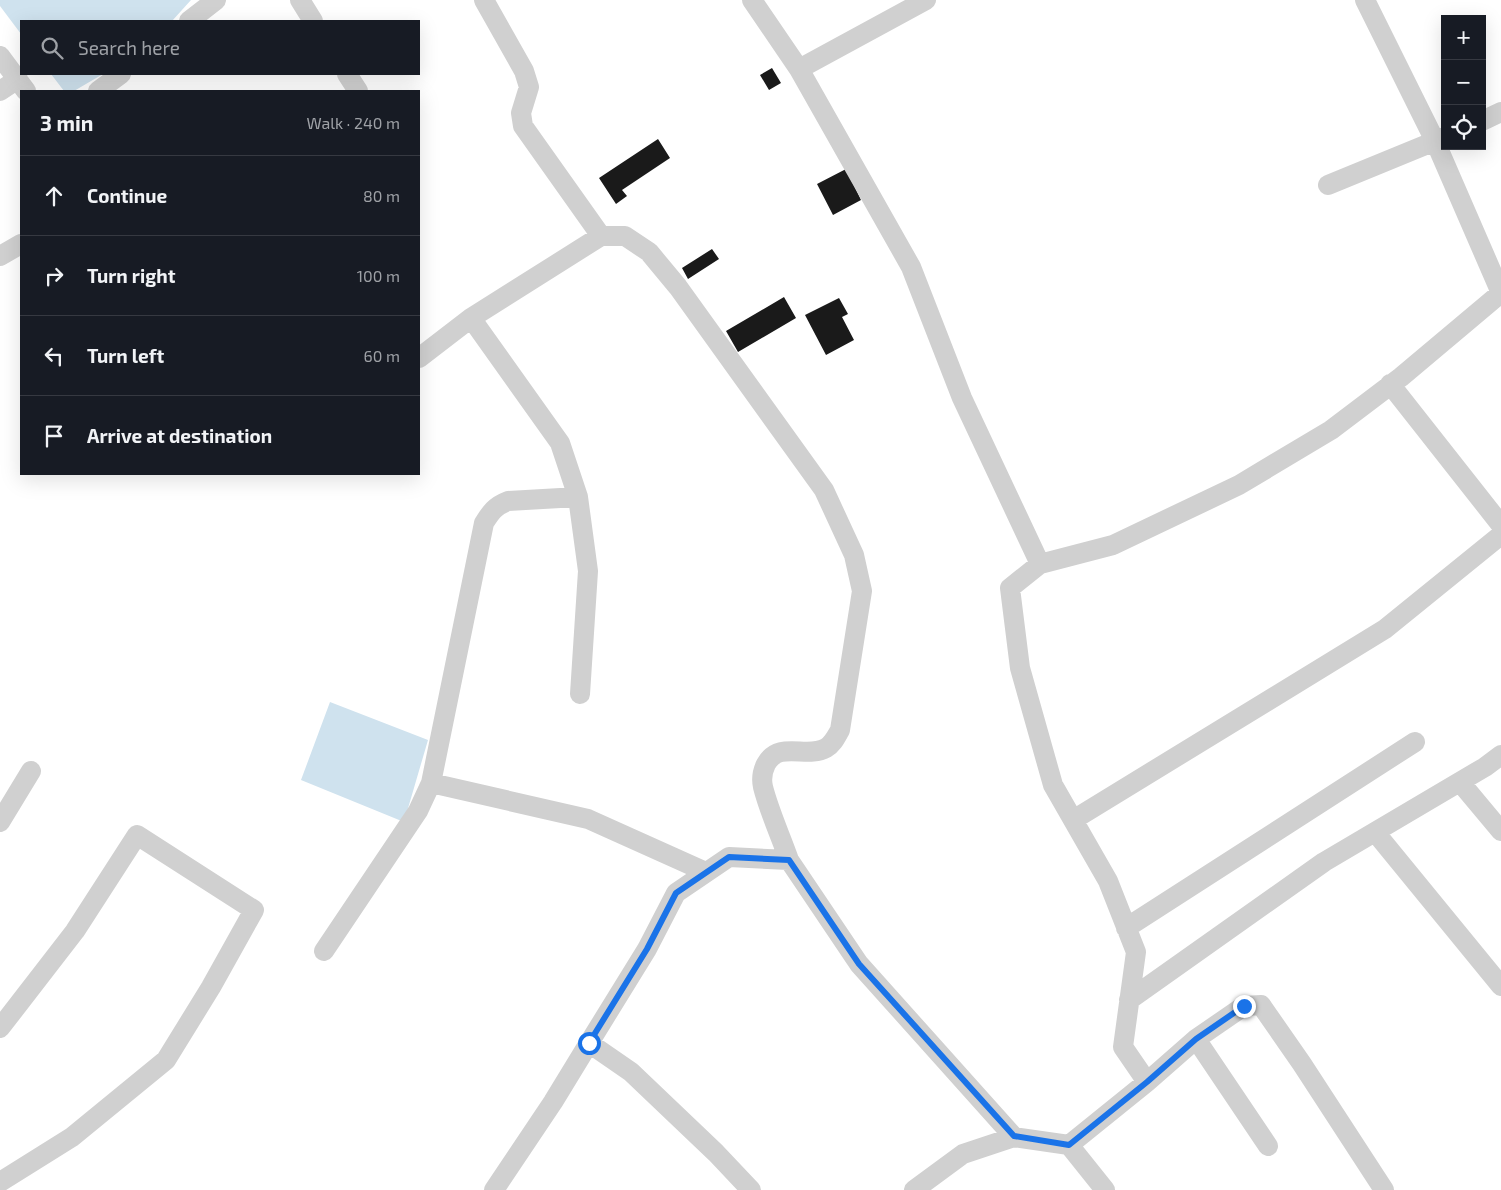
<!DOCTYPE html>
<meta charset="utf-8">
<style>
:root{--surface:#171b24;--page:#242831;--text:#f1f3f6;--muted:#9ea1a6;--line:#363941}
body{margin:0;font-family:"Exo 2",sans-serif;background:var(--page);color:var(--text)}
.controls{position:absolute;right:15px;top:15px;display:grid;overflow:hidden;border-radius:0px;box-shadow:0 5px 20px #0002}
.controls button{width:45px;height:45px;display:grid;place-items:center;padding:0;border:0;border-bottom:1px solid var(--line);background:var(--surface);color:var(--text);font:25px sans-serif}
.stop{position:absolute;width:15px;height:15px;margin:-11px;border:4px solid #1a73e8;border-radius:50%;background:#fff}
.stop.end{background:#1a73e8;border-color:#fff;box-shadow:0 1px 5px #0008}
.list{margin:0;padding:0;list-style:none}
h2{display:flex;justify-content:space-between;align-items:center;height:65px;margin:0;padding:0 20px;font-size:21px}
h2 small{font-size:16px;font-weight:400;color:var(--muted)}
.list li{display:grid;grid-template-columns:32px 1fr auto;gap:15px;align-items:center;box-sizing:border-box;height:80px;padding:0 20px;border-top:1px solid var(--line)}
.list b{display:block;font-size:19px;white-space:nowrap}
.list em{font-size:16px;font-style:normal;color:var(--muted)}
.icon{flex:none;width:28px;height:28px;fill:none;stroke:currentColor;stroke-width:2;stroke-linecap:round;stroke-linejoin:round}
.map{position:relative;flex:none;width:1501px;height:1190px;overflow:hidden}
.search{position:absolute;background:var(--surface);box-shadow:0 5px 20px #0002;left:20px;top:20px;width:400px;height:55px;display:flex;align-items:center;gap:12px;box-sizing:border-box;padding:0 18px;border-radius:0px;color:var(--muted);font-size:19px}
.panel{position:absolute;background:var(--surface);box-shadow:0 5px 20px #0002;left:20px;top:90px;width:400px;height:385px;border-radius:0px}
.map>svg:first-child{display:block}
</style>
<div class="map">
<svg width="1501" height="1190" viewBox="0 0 1501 1190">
<rect width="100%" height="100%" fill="#fff"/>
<path fill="#cfe2ee" d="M 0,0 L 191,0 L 172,21 L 21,21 L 21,34 L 0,6 Z
M 51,74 L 103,74 L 74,91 L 64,91 Z
M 330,702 L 428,740 L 404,822 L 301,780 Z"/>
<path fill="#1a1a1a" d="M 772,68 L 781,83 L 769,90 L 760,75 Z
M 658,139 L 670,158 L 622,190 L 627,196 L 616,204 L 599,178 Z
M 846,169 L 861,200 L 833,215 L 817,184 Z
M 712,249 L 719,259 L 688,279 L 682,268 Z
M 784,297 L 796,318 L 738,352 L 726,331 Z
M 839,298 L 848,314 L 842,317 L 854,340 L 826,355 L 805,315 Z"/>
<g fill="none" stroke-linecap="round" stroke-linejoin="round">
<path stroke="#d0d0d0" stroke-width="20" d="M 300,0 L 313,21
M 484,0 L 524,71 L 529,87 L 521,113 L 523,126 L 601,236
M 752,0 L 799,69 L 926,0
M 189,21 L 216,0
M 0,56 L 26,91
M 799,69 L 911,267 L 962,398 L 1040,564
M 347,74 L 358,91
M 0,91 L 18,79
M 98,91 L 121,74
M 1482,121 L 1501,112
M 1328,185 L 1445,137
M 0,256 L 21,244
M 471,318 L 560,443 L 578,497 L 588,571 L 580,694
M 419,358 L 471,318 L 601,236 L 625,236 L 649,252 L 678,287 L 824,490 L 854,555 L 862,591 L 840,730 C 836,737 833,744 826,748 C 807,759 779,740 766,764 C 762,772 761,778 763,787 C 769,811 781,837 789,860
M 1390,384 L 1501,525
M 1460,782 L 1501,831
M 431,783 L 588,819 L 706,872
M 1073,820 L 1385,629 L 1501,535
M 0,822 L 31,771
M 1375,832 L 1501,986
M 1126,928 L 1415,742
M 324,951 L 418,811 L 431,783 L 484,523 C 491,512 495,506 508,501 L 578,497
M 1129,1000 L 1324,862 L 1485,767 L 1501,755
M 0,1028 L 75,931 L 137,835 L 254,910 L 211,987 L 166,1060 L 72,1137 L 0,1182
M 1196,1039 L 1268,1146
M 589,1043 L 631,1072 L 716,1153 L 751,1190
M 1147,1082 L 1196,1039 L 1244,1006 L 1261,1005 L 1302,1064 L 1384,1190
M 1069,1145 L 1105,1190
M 494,1190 L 553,1102 L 589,1043 L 647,949 L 676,893 L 729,857 L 789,860 L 859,964 L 1014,1137 L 1069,1145 L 1147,1082 L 1123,1047 L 1136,952 L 1108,881 L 1053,785 L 1020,668 L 1010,588 L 1040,564 L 1113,545 L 1239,485 L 1331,430 L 1401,377 L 1501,293 L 1435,141 L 1365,0
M 914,1190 L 963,1154 L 1014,1137"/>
</g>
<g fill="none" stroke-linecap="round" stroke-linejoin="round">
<path stroke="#1a73e8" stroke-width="6" d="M 589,1043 L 647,949 L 676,893 L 729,857 L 789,860 L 859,964 L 1014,1136 L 1069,1145 L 1147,1082 L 1196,1039 L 1244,1006"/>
</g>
</svg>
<div class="controls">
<button>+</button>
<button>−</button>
<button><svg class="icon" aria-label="locate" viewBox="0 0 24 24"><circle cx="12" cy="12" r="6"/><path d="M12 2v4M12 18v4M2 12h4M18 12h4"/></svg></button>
</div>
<div class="stop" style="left:589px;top:1043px"></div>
<div class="stop end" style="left:1244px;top:1006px"></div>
<div class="search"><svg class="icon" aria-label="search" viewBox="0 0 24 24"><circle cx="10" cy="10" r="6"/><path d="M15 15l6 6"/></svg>Search here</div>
<section class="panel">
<h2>3 min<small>Walk · 240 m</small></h2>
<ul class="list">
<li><svg class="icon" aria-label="ahead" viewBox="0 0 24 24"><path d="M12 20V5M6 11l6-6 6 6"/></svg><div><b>Continue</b></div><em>80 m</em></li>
<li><svg class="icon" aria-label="right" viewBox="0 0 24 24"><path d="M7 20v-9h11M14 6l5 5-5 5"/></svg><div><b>Turn right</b></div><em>100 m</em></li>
<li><svg class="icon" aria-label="left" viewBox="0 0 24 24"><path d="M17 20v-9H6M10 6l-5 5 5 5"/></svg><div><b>Turn left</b></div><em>60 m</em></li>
<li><svg class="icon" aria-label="arrive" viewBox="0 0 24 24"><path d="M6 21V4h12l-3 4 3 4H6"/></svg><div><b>Arrive at destination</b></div></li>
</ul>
</section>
</div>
